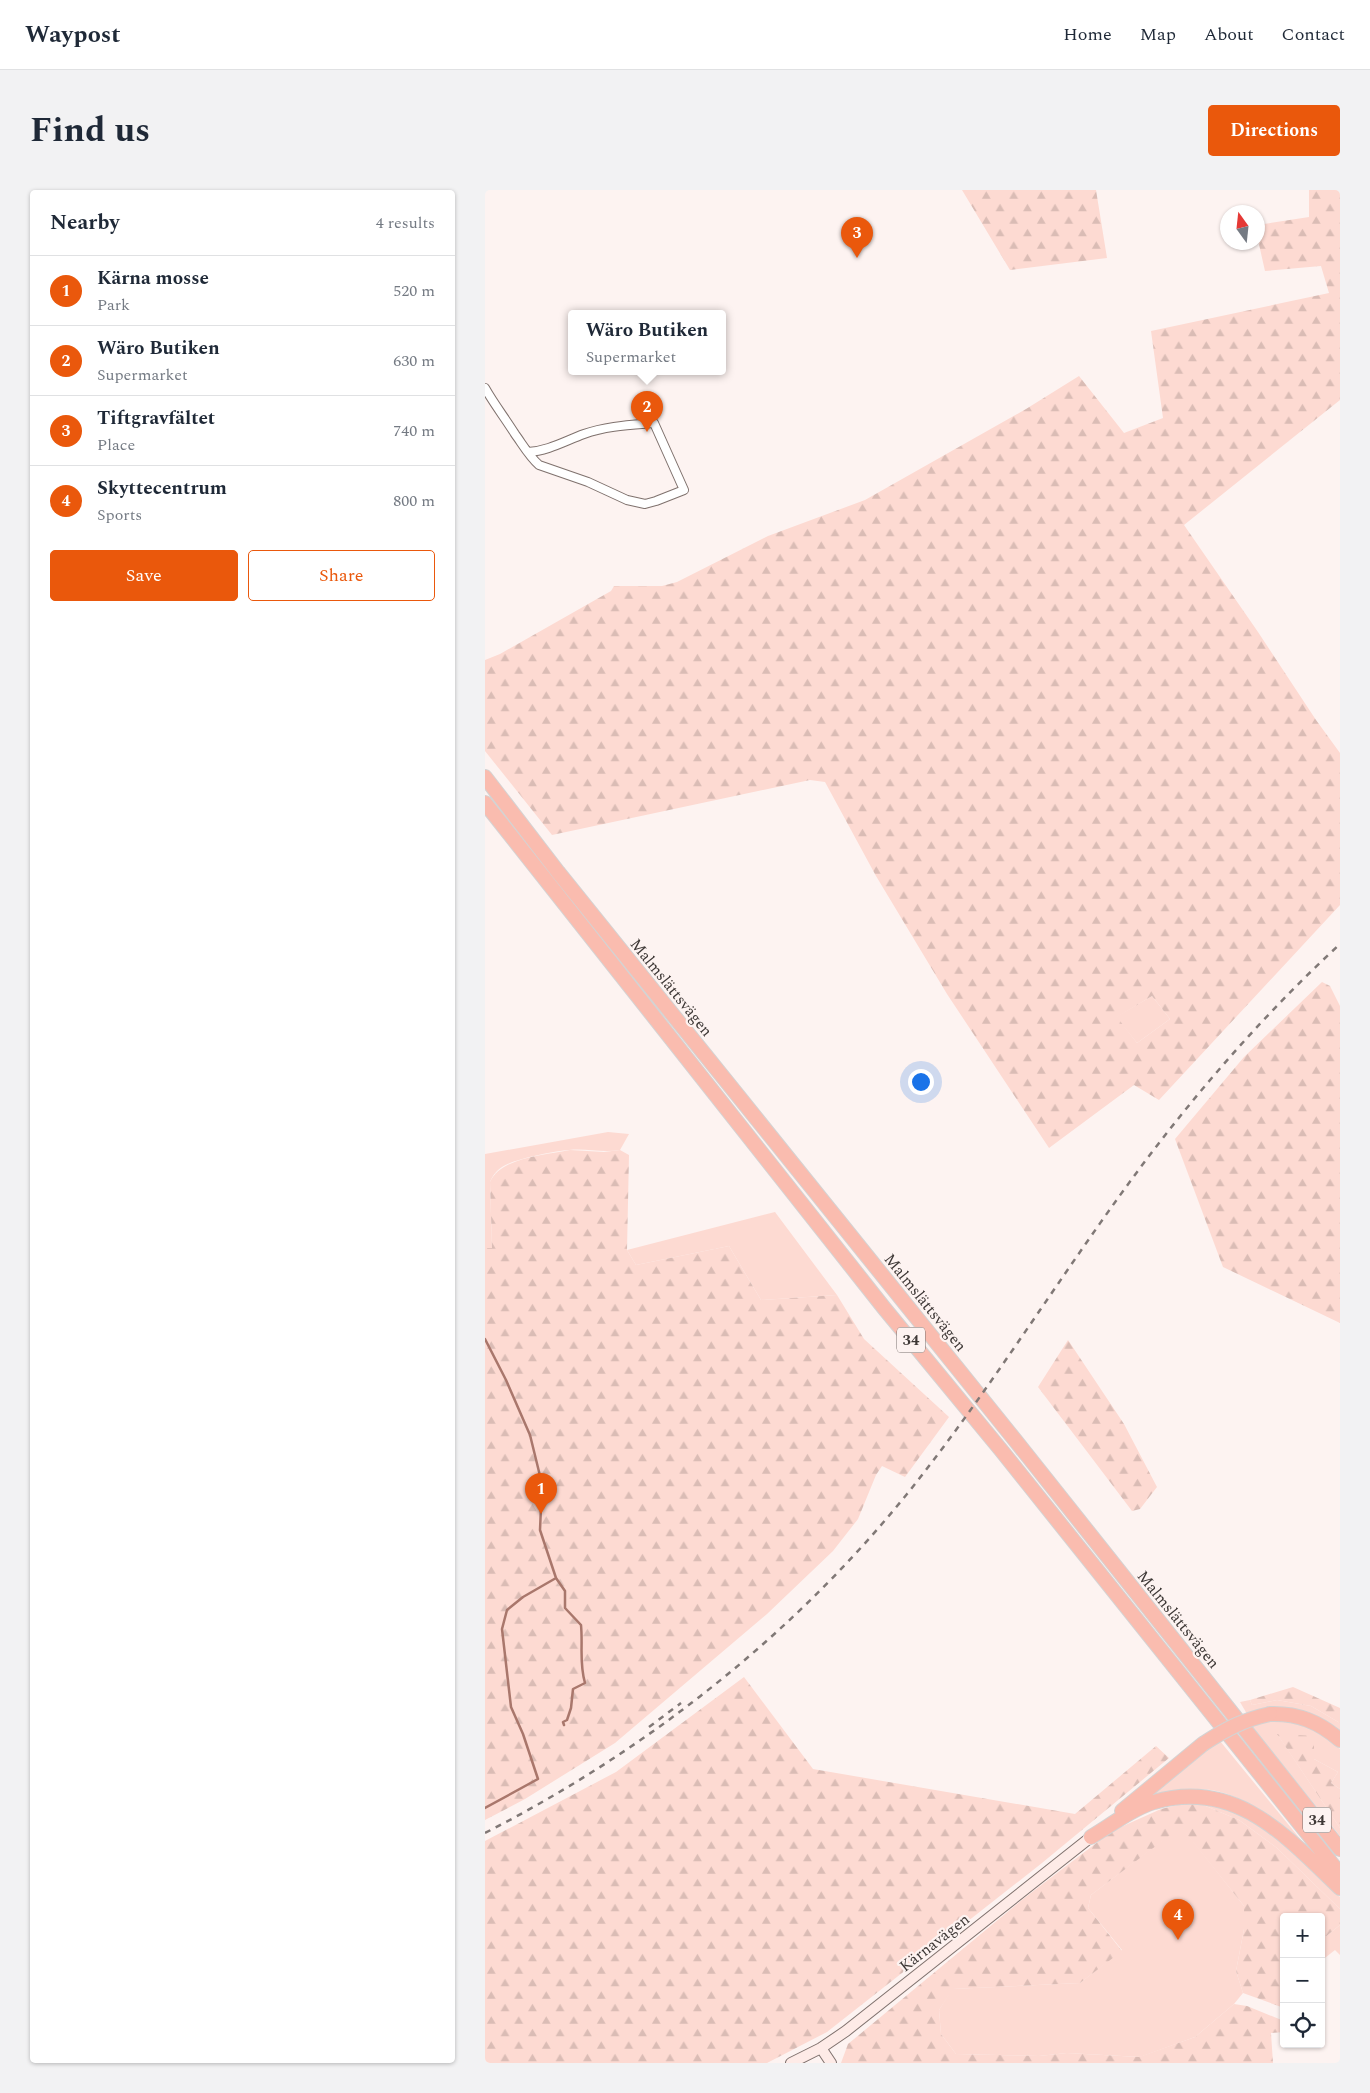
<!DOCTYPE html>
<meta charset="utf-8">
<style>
:root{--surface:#fff;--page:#f2f2f3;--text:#1f2937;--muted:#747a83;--line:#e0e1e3;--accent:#ea580c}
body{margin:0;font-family:Spectral,serif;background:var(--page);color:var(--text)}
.controls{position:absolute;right:15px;bottom:15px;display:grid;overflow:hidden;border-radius:5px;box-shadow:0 1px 4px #0004}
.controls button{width:45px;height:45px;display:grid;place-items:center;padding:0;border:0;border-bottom:1px solid var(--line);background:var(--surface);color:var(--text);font:25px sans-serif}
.compass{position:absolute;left:735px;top:15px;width:45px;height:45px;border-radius:50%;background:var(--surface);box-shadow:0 1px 4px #0004;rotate:345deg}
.you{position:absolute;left:435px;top:891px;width:18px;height:18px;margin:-12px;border:4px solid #fff;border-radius:50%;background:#1a73e8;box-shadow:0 0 0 8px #1a73e833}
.badge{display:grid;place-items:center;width:32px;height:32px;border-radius:50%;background:var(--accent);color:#fff;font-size:16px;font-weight:700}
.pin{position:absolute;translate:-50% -41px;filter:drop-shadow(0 1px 2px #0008)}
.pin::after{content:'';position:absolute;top:26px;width:18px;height:15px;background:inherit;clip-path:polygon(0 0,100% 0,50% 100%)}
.popup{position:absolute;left:83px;top:120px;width:158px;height:65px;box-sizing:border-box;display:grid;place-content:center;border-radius:5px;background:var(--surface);filter:drop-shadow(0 1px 4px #0005);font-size:16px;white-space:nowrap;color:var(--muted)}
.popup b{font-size:19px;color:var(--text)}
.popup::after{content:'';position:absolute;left:50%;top:100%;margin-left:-10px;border:10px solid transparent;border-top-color:var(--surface)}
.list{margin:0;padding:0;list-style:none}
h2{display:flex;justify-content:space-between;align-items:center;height:65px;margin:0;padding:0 20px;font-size:21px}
h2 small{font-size:16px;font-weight:400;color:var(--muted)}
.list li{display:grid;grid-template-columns:32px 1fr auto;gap:15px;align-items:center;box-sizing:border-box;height:70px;padding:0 20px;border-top:1px solid var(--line)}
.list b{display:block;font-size:19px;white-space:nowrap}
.list p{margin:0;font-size:16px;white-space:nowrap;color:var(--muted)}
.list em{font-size:16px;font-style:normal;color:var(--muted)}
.actions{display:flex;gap:10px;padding:15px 20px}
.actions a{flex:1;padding:11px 0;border:1px solid var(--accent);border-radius:5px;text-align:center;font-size:18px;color:var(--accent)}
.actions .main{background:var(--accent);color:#fff}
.icon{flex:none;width:28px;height:28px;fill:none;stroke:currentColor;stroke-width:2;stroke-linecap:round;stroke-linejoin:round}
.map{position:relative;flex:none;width:855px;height:1873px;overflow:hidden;border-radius:5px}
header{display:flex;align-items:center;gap:30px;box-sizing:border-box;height:70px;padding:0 25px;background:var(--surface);border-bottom:1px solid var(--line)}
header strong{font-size:24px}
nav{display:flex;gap:28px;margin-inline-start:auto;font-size:18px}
.intro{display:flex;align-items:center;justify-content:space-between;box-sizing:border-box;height:120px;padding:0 30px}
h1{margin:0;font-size:35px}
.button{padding:12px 22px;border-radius:5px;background:var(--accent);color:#fff;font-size:18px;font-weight:700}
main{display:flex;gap:30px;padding:0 30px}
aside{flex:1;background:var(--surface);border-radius:5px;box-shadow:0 1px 4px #0004}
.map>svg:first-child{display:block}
</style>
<header>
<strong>Waypost</strong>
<nav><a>Home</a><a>Map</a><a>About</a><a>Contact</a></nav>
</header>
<div class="intro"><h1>Find us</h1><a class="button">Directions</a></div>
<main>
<aside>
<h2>Nearby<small>4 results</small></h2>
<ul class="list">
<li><span class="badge">1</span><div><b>Kärna mosse</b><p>Park</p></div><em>520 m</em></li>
<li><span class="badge">2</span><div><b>Wäro Butiken</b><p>Supermarket</p></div><em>630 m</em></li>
<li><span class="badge">3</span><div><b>Tiftgravfältet</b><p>Place</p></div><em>740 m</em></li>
<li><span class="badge">4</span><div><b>Skyttecentrum</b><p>Sports</p></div><em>800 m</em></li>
</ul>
<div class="actions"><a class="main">Save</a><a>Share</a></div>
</aside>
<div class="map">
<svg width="855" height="1873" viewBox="0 0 855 1873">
<defs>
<pattern id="forest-firs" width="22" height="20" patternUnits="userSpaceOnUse" patternTransform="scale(1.25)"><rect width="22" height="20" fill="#fddad2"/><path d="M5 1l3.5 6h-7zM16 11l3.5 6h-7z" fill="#dabcb5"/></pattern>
</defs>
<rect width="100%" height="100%" fill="#fdf3f1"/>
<path fill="#fddad2" d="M 667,806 L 685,829 L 652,853 L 631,827 Z
M 123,942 L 144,944 L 135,960 C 117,963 101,958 84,960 C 69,961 29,969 17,977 C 11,981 8,985 5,992 L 7,1058 L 0,1058 L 0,964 Z
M 290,1022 L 352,1105 L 276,1110 L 244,1056 L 151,1075 L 142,1060 Z
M 765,1510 L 767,1515 L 792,1510 L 826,1516 L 855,1533 L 855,1542 L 839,1530 L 819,1522 L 762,1524 L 755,1512 Z
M 799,1529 L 825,1535 L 851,1554 L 855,1559 L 855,1599 L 846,1593 L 853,1582 L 829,1569 L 793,1545 L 855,1638 L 855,1646 L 765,1534 Z
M 735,1551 L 825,1661 C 793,1633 757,1599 712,1599 C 693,1598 676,1605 659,1611 L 727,1556 Z
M 709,1611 C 769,1618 817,1664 855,1707 L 855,1719 L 792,1658 L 754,1630 Z
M 696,1636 L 759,1716 L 759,1739 L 751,1781 L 758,1803 L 749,1814 L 710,1847 L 655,1867 L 582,1863 L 554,1866 L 471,1864 L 456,1844 L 454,1820 L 467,1799 L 595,1793 L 637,1760 L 603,1718 L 606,1705 Z
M 855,1735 L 855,1765 L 850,1760 L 836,1771 L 839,1748 Z"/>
<path fill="url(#forest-firs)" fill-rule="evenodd" d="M 477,0 L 611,0 L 622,68 L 525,80 Z
M 824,0 L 855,0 L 855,210 L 699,335 L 773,442 L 831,530 L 855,563 L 855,715 L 674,910 L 649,895 L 564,958 L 462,804 L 391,686 L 340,592 L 325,590 L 67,645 L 0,561 L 0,470 L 15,464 L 126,401 L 129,396 L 177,396 L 192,392 L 283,346 L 380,310 L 541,219 L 594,186 L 639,243 L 678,228 L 666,141 L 844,103 L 836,76 L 780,81 L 773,50 L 773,35 L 824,27 ZM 667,806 L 685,829 L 652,853 L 632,827 Z
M 837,792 L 845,796 L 855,816 L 855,1133 L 738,1077 L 690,949 L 759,867 Z
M 85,960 L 119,962 L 135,960 L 144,965 L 142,1060 L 151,1075 L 244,1056 L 276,1110 L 352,1105 L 379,1149 L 464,1227 L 420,1287 L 397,1276 L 391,1285 L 373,1329 L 348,1361 L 282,1424 L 130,1553 L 40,1609 L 0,1630 L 0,1058 L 7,1058 L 5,992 C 16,967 61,965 85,960 Z
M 583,1150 L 639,1234 L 672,1297 L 655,1319 L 647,1321 L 553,1197 Z
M 259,1487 L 328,1579 L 590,1624 L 671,1556 L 684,1568 L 557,1673 L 342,1842 L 282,1873 L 0,1873 L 0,1651 L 131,1582 Z
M 808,1497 L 855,1518 L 855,1533 L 826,1516 L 792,1510 L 767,1515 L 765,1510 Z
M 792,1544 L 829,1546 L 829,1569 L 853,1582 L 846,1593 L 855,1599 L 855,1638 Z
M 709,1611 L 754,1630 L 792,1658 L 855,1719 L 855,1735 L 839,1748 L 836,1766 L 836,1727 L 799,1727 L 799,1818 L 758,1803 L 751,1781 L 759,1739 L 759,1716 L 696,1637 L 606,1705 L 603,1718 L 637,1761 L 595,1793 L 468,1799 L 454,1820 L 456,1844 L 471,1864 L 554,1866 L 582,1863 L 654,1867 L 710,1847 L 749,1814 L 762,1816 L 799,1831 L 799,1842 L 786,1843 L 788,1873 L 356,1873 L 363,1854 L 538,1709 L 627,1641 L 676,1619 Z"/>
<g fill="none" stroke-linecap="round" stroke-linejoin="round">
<path stroke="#a9776c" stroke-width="2.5" d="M 0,1149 L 21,1190 L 45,1245 L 57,1294 L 55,1340 L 71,1388 L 80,1401 L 80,1418 L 96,1435 C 98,1456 94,1473 100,1493 L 88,1499 L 86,1518 L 82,1530 L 78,1532 L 79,1535
M 0,1618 L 53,1589 L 38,1544 L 26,1517 L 17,1439 L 22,1420 L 38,1407 L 71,1388"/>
<defs>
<path id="street" d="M 0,198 C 9,214 20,228 30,244 C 38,255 44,266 54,275 L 103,292 L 142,310 L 160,314 L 171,311 L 199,300 L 169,233 C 145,235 121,236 99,244 C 80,251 63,261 43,262"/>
<path id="secondary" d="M 336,1858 L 346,1873
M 306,1873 L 336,1858 L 361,1841 L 606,1647"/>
<path id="highway" d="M 0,587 L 73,682 L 530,1250 L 855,1659
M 0,613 L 399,1118 L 516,1260 L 855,1684
M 785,1524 C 813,1523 834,1532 855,1550
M 637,1621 L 718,1554
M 606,1647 C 626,1635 647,1619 669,1612 C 751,1588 802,1647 855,1698"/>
</defs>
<use href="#street" stroke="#7f716d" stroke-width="10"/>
<use href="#secondary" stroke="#7f716d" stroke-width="12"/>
<use href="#highway" stroke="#d4d3d3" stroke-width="16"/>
<use href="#street" stroke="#fff" stroke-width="8"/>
<use href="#secondary" stroke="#feebe7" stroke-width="10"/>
<use href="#highway" stroke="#fabcaf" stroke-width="14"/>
<path stroke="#807876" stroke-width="2.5" stroke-dasharray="6 6" stroke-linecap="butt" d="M 164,1537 L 196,1513
M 0,1643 C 162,1560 307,1446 422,1304 C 512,1192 586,1067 674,953 C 729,882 789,815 855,754"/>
<defs>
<path id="highway-bridge" d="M 718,1554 C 741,1539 758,1530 785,1524"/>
</defs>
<use href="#highway-bridge" stroke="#d4d3d3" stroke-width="16" stroke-linecap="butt"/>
<use href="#highway-bridge" stroke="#fabcaf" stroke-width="14"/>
</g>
<g text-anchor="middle" stroke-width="4.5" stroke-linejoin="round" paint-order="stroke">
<g fill="#fdf3f1" stroke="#776f6d" stroke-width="1">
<rect x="412" y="1137.5" width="28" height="25" rx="4"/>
<rect x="818" y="1617.5" width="28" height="25" rx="4"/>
</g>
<g font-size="15" font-weight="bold" fill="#3d3735">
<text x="426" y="1155">34</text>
<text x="832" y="1635">34</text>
</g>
<g font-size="16" fill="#3d3735" stroke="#fdf3f1">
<text transform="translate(187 797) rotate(51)" y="6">Malmslättsvägen</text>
<text transform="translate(441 1112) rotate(51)" y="6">Malmslättsvägen</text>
<text transform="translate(694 1429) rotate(51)" y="6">Malmslättsvägen</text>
<text transform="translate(449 1752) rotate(-38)" y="6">Kärnavägen</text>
</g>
</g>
</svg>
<div class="controls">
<button>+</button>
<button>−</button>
<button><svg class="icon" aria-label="locate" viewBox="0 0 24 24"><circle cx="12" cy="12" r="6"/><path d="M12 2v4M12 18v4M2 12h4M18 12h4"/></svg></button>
</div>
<svg class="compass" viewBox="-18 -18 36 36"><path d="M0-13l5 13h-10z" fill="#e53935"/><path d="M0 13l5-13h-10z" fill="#747a83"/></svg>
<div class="you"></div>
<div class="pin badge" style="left:56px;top:1324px">1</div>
<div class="pin badge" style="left:162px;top:242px">2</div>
<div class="popup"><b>Wäro Butiken</b>Supermarket</div>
<div class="pin badge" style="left:372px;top:68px">3</div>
<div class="pin badge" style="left:693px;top:1750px">4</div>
</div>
</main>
